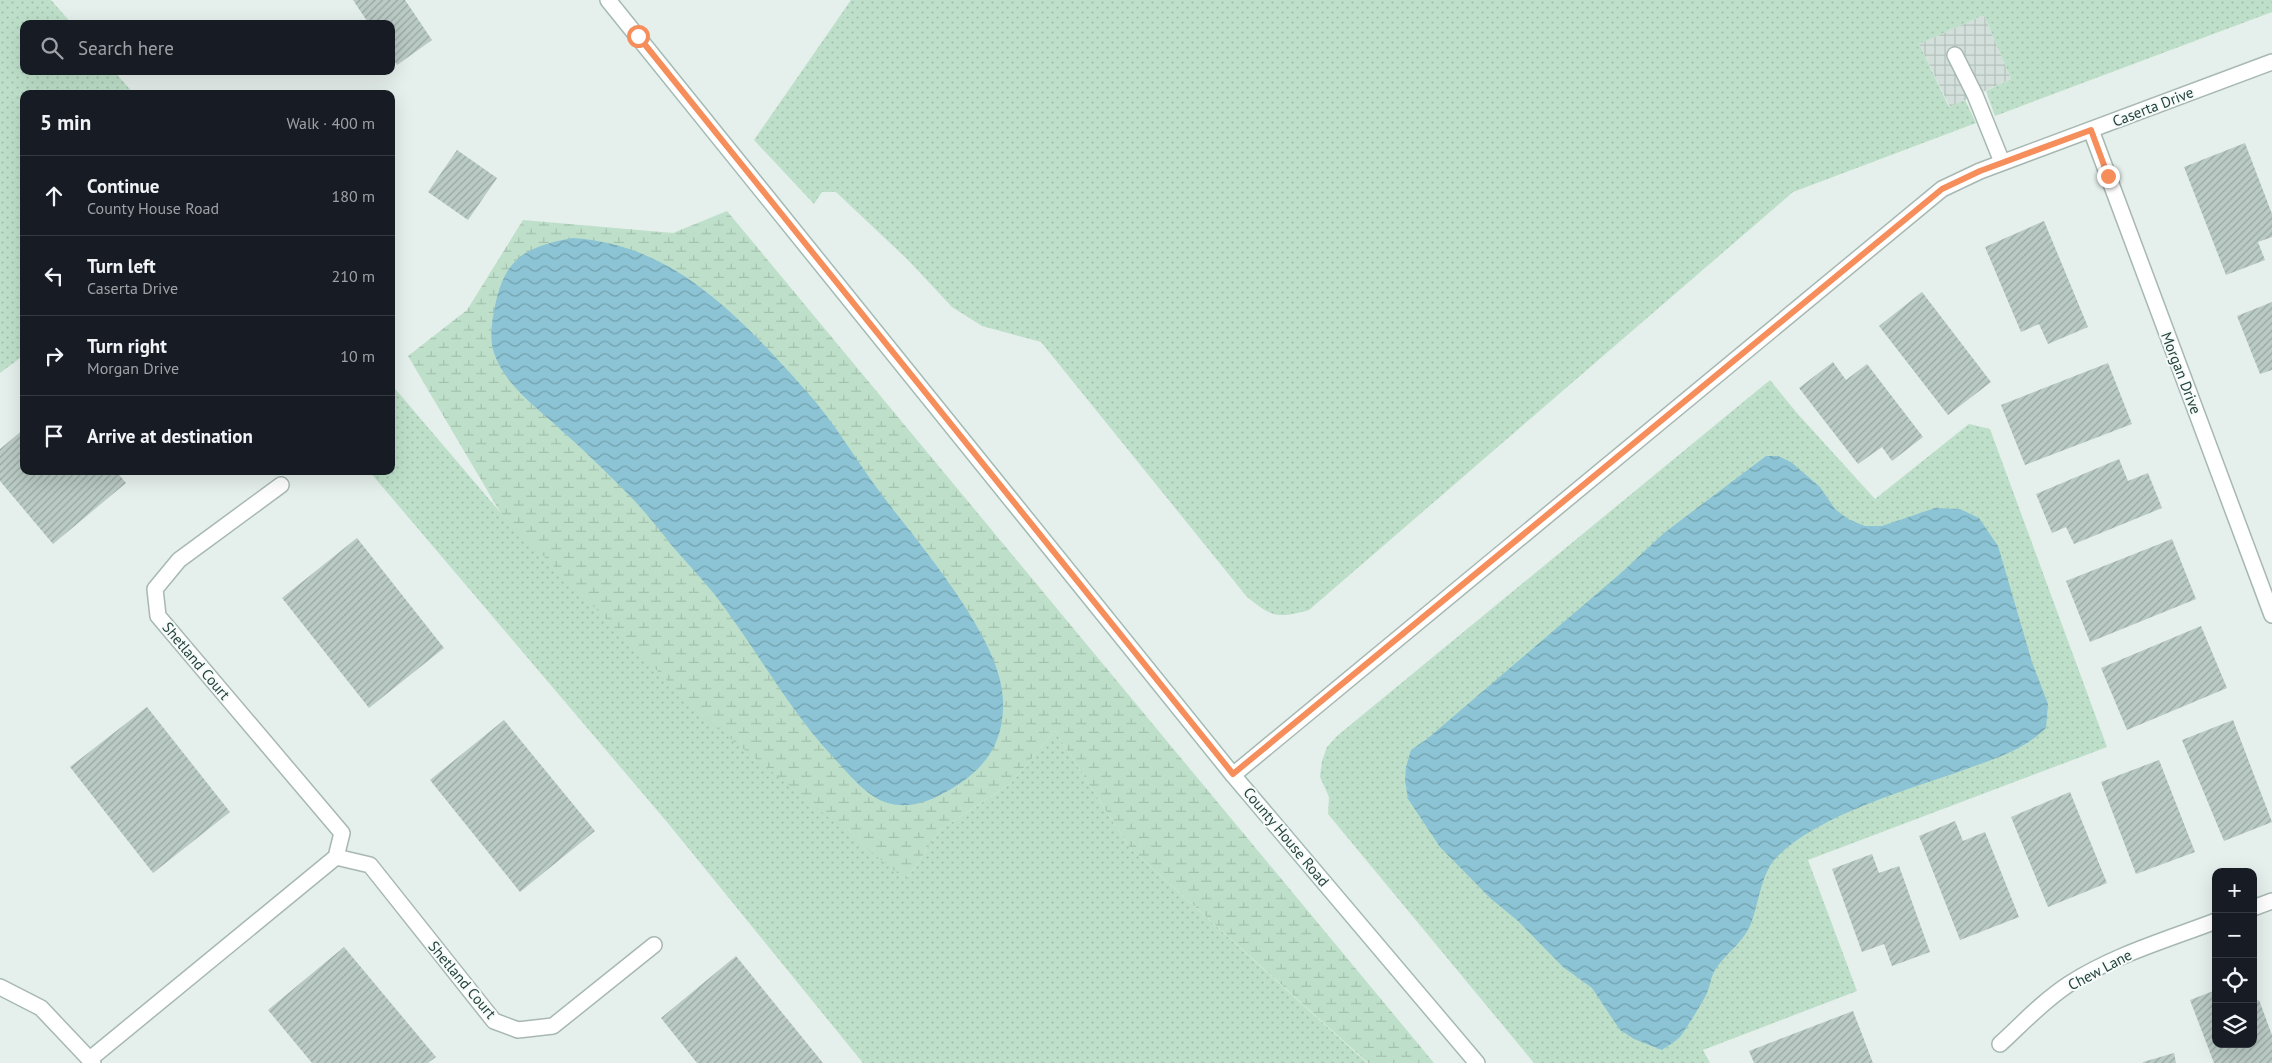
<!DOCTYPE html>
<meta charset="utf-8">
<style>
:root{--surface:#171b24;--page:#20242c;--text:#f1f3f6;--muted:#9ea1a6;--line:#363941}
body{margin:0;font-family:"PT Sans",sans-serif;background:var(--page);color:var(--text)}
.controls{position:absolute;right:15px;bottom:15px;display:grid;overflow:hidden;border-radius:10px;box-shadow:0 5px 20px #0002}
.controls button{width:45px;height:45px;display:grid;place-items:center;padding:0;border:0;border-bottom:1px solid var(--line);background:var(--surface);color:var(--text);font:25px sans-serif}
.stop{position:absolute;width:15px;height:15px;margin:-11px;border:4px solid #f68e5c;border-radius:50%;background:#fff}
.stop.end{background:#f68e5c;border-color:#fff;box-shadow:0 1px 5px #0008}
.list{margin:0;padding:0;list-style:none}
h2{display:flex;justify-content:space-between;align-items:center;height:65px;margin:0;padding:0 20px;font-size:21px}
h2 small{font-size:16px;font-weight:400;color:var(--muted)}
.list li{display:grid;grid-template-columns:32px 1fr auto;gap:15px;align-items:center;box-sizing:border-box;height:80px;padding:0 20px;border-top:1px solid var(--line)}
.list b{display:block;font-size:19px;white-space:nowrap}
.list p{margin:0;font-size:16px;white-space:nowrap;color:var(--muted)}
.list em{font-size:16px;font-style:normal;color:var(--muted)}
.icon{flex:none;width:28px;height:28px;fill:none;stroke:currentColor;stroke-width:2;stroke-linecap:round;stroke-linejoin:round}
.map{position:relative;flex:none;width:2272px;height:1063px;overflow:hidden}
.search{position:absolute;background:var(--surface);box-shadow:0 5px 20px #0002;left:20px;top:20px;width:375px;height:55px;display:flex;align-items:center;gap:12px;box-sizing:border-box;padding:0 18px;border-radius:10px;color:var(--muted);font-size:19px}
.panel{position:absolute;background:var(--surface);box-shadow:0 5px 20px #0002;left:20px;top:90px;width:375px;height:385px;border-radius:10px}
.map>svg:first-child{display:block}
</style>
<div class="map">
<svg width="2272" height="1063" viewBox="0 0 2272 1063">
<defs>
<pattern id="industrial-grid" width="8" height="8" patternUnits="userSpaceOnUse" patternTransform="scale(1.25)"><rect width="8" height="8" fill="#d3dfda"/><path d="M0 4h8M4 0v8" fill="none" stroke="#b5c1bc"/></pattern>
<pattern id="grass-dots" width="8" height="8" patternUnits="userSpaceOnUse" patternTransform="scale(1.25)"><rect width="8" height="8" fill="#bee0ca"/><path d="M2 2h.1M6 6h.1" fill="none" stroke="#a3c1ae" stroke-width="1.8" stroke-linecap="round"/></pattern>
<pattern id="wetland-marsh" width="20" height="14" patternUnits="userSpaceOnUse" patternTransform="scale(1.25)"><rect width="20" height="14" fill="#bee0ca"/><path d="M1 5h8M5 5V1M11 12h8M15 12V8" fill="none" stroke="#a3c1ae"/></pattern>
<pattern id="water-waves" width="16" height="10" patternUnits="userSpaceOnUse" patternTransform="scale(1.25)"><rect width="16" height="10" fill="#8cc4d5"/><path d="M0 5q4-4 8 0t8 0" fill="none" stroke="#72a1ae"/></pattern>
<pattern id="building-hatch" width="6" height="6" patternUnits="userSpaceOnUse" patternTransform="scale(1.25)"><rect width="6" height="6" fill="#bacac4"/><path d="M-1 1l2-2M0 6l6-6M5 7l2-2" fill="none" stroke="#97a6a0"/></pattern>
</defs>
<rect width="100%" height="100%" fill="#e5efeb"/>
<path fill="url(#industrial-grid)" d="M 1984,15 L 2011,79 L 1950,107 L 1919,44 Z"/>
<path fill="url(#grass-dots)" d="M 0,0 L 51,0 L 72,24 L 24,24 L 24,71 L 114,71 L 134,94 L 24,94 L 24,355 L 0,373 Z
M 851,0 L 2272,0 L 2272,12 L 1995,116 L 1986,91 L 2011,79 L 1984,15 L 1919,44 L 1949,107 L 1965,100 L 1976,123 L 1793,192 L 1309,610 C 1277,619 1272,617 1247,597 L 1041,342 L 982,326 L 952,307 L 908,260 L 836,192 L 822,192 L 814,204 L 754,140 Z
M 1770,380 L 1796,412 L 1875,499 L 1969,424 L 1990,429 L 2107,747 L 1808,860 L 1857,991 L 1703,1050 L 1710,1063 L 1534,1063 L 1328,814 L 1329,797 L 1320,777 L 1322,761 L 1327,747 L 1337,736 Z
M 391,384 L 500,512 L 906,880 L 940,830 L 1011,783 L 1055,731 L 1130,848 L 1367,1063 L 863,1063 L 667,822 L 369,471 L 391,471 Z"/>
<path fill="url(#wetland-marsh)" d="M 727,211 L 1434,1063 L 1368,1063 L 1130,848 L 1055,731 L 1011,783 L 940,830 L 906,880 L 699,713 L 500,512 L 408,356 L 467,310 L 523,220 L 673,233 Z"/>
<path fill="url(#water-waves)" d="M 572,238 C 624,241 670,262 710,295 C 742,320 780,361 807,392 C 835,423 857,462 882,495 C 919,544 1002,639 1003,700 C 1005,751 976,778 934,798 C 914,807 892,809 873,796 C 858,786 846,771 833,757 C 787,708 756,648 715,595 C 702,579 687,563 673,547 C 658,528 643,509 626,492 C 605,471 584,450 562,431 C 538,408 505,386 494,353 C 489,337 492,321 495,306 C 505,257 526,247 572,238 Z
M 1766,456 L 1778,456 L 1791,462 L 1820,487 L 1835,509 L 1848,519 L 1865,526 L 1882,526 L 1935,508 L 1960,509 L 1979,518 L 1998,546 L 2032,662 L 2048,704 L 2046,728 C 2025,749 1997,758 1969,768 C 1912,789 1817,814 1775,859 C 1761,874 1758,907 1750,926 C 1742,943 1727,953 1717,967 C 1710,976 1711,986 1706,995 C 1701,1005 1686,1029 1680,1037 C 1675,1042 1667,1046 1662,1050 L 1634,1039 L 1620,1030 L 1592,988 L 1563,967 L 1518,921 L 1490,898 L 1440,847 L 1408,799 L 1405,781 L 1406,767 L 1411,750 L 1427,739 L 1621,573 L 1664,533 Z"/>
<path fill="url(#building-hatch)" d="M 353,0 L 405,0 L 432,40 L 397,65 L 391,56 L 391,24 L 369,24 Z
M 2245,143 L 2272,214 L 2272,237 L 2258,242 L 2265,260 L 2226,275 L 2184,167 Z
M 457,150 L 497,178 L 468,220 L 428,192 Z
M 2044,221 L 2088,327 L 2048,344 L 2039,324 L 2021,332 L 1985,247 Z
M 1922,292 L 1991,382 L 1948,415 L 1879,326 Z
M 2272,302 L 2272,370 L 2260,374 L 2237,316 Z
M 1833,362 L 1846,380 L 1867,364 L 1923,437 L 1892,461 L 1882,447 L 1858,464 L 1799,388 Z
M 2108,363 L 2132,424 L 2025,465 L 2001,405 Z
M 24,429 L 24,471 L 116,471 L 126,483 L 53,544 L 0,481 L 0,449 Z
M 2119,459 L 2128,481 L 2148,473 L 2162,508 L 2074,544 L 2066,527 L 2052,533 L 2036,494 Z
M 357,538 L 444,648 L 369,708 L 282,598 Z
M 2172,539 L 2196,599 L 2090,642 L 2066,581 Z
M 2201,626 L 2227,688 L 2127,730 L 2101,668 Z
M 147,707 L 230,812 L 153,873 L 70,767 Z
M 504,720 L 595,831 L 520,892 L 430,780 Z
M 2233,720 L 2272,822 L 2224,841 L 2182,740 Z
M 2159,760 L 2195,852 L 2136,874 L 2101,782 Z
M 2070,792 L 2107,883 L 2048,907 L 2011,817 Z
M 1955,821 L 1963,841 L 1985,832 L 2019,917 L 1960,940 L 1919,836 Z
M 1872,854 L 1879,873 L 1899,866 L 1930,952 L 1892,966 L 1884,944 L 1862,952 L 1832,869 Z
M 344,947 L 436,1057 L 428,1063 L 312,1063 L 268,1010 Z
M 736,956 L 823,1063 L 697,1063 L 661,1018 Z
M 2216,990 L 2216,1044 L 2253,1044 L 2253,1002 L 2259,1000 L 2272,1035 L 2272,1063 L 2214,1063 L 2190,1000 Z
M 1853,1011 L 1873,1063 L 1754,1063 L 1749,1051 Z
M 2174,1053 L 2176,1063 L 2143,1063 L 2143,1062 Z"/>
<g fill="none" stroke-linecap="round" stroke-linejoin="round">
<defs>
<path id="lane" d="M 1955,55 L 1975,95 L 2002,162"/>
<path id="street" d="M 2091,130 L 2272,615
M 1233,775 L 1942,189 L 1980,171 L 2272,62
M 336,857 L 370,865 L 494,1021 L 518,1030 L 553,1026 L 654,945
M 2253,908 L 2272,901
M 0,987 L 41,1008 L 93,1063
M 2000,1044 C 2022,1024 2043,1001 2069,984 C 2114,955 2166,940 2216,921
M 90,1059 L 336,857 L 342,833 L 158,616 L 155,589 L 179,560 L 281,485"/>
<path id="secondary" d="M 608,0 L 1233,775 L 1477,1063"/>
</defs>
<use href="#lane" stroke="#a7b8b3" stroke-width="18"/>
<use href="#street" stroke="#a7b8b3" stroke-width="18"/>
<use href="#secondary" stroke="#a3bbb4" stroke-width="18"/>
<use href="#lane" stroke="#fff" stroke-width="15"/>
<use href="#street" stroke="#fff" stroke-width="15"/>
<use href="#secondary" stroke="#fff" stroke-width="15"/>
</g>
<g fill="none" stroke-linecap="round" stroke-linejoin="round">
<path stroke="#f68e5c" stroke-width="6" d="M 638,36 L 1233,774 L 1942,189 L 1980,171 L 2091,130 L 2108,176"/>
</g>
<g text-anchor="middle" stroke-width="4" stroke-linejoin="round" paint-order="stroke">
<g font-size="15" fill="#23423c" stroke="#f6fbf9">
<text transform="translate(2153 107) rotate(-21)" y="5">Caserta Drive</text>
<text transform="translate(2181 373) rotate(69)" y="5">Morgan Drive</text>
<text transform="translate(196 661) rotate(50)" y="5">Shetland Court</text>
<text transform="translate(1286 837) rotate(50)" y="5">County House Road</text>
<text transform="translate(2100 970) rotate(-28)" y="5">Chew Lane</text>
<text transform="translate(462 980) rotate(50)" y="5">Shetland Court</text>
</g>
</g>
</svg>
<div class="controls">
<button>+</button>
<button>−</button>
<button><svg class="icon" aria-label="locate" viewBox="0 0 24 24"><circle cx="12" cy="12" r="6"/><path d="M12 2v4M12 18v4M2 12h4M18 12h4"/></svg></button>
<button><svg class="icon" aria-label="layers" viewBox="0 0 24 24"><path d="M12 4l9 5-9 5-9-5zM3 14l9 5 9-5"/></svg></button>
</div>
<div class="stop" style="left:638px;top:36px"></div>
<div class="stop end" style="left:2108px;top:176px"></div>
<div class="search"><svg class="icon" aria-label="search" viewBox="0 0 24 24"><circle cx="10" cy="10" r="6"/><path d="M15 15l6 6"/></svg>Search here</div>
<section class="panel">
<h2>5 min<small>Walk · 400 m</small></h2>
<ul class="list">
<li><svg class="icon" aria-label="ahead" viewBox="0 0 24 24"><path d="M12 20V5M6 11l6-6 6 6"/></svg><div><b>Continue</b><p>County House Road</p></div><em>180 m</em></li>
<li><svg class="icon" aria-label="left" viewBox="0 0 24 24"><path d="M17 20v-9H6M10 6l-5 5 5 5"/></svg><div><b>Turn left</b><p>Caserta Drive</p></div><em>210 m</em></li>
<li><svg class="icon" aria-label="right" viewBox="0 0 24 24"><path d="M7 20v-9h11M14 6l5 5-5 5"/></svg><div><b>Turn right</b><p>Morgan Drive</p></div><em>10 m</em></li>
<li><svg class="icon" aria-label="arrive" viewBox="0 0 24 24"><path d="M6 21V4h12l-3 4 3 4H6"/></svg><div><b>Arrive at destination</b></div></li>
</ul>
</section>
</div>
